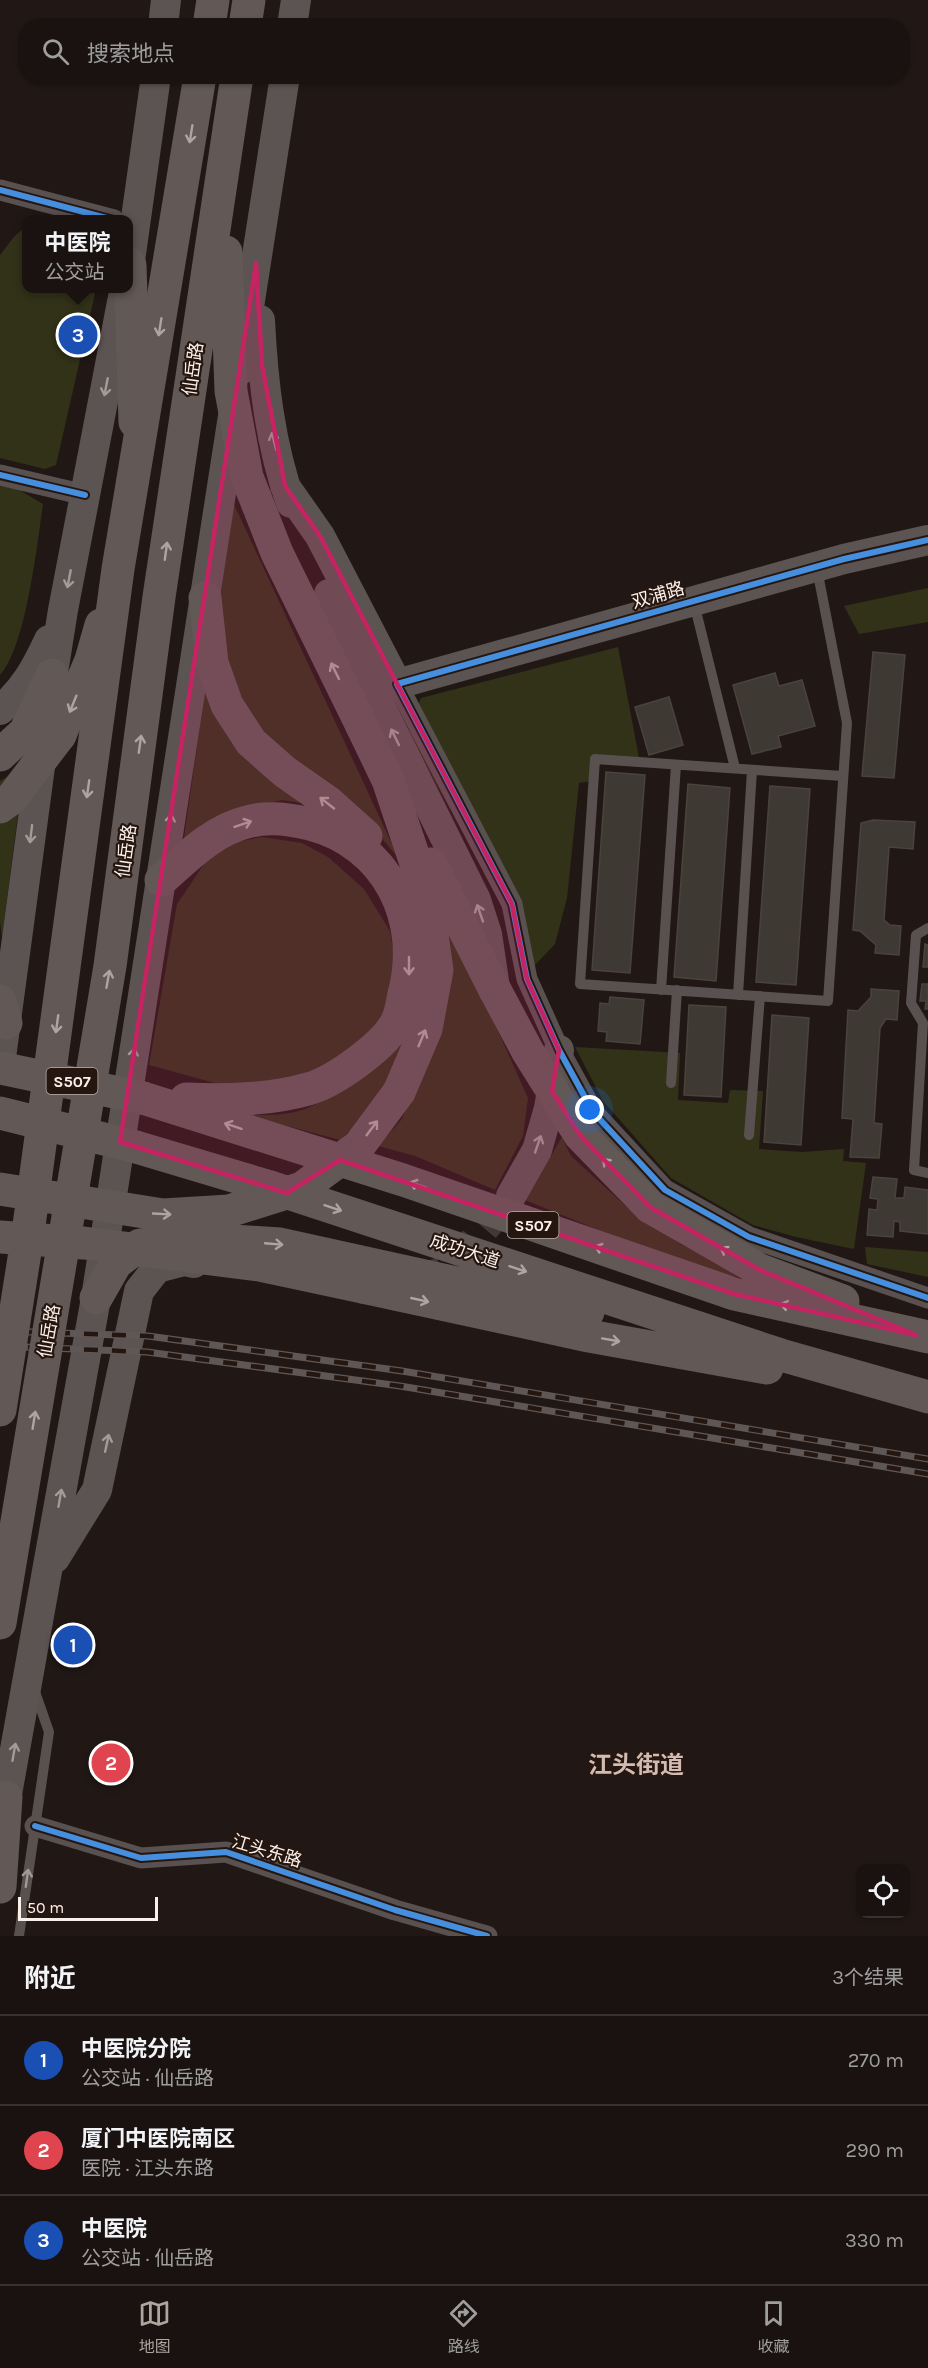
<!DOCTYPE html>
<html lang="zh">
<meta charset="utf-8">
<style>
:root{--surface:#191210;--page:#221b19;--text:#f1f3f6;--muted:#9f9e9f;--line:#373230;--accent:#afa49f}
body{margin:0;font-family:Karla,"Noto Sans SC",sans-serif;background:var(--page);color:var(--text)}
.controls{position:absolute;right:18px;bottom:18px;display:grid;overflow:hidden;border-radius:12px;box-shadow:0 2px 4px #0004}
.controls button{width:54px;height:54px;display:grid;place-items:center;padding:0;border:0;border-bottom:2px solid var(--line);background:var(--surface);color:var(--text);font:30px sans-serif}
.scale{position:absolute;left:18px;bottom:15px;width:140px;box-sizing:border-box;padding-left:6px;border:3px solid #fbefea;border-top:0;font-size:16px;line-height:21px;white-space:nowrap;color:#fbefea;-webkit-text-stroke:4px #261610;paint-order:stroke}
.you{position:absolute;left:590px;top:1110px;width:21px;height:21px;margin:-15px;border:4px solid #fff;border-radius:50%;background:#1a73e8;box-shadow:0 0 0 9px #1a73e833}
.badge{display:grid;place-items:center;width:39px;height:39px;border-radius:50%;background:var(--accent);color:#fff;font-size:20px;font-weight:700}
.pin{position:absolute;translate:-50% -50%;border:3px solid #fff;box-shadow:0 2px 6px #0006}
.popup{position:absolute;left:22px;top:215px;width:111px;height:78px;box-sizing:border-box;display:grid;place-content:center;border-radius:12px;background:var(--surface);filter:drop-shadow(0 2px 4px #0005);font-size:20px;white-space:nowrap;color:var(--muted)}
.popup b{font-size:22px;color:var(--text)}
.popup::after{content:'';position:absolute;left:50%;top:100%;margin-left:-12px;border:12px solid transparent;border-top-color:var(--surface)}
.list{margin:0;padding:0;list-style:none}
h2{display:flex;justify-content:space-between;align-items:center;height:78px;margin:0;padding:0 24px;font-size:26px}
h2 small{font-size:20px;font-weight:400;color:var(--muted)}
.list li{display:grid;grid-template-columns:39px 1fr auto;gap:18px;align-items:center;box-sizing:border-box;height:90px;padding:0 24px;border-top:2px solid var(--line)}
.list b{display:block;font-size:22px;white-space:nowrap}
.list p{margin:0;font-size:20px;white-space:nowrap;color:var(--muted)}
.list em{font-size:20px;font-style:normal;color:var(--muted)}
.icon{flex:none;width:33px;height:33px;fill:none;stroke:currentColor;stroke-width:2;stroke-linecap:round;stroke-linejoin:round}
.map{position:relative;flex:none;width:928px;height:1936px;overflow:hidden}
.search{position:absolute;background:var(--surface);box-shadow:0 2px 4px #0004;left:18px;right:18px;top:18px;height:66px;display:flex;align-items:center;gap:15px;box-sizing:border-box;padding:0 21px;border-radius:24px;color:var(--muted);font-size:22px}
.sheet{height:348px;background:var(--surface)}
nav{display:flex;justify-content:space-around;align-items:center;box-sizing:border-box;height:84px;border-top:2px solid var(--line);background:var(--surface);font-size:16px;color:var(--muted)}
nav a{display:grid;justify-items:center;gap:3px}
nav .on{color:var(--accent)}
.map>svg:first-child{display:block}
</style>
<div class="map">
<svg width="928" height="1936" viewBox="0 0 928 1936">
<rect width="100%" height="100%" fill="#211815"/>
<path fill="#323219" d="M 27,225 L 27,288 L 96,289 L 56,465 L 45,469 L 0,458 L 0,255 L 14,237 Z
M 0,486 L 16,488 L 43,504 C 37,545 26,647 0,675 Z
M 232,500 L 399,859 L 371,825 L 332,808 L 282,800 L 237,811 L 184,838 Z
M 928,588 L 928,622 L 859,634 L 844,606 Z
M 618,647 L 640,763 L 599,762 L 593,781 L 579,783 L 567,898 L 555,944 L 535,965 L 408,732 L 421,698 Z
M 24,767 L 2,938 L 0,921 L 0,781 Z
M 262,837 L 302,843 L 328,857 L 364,889 L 390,931 L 397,972 L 382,1018 L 360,1049 L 317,1072 L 229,1087 L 149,1065 L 177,904 L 208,858 L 230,843 Z
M 447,917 L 528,1098 L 523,1136 L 495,1190 L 415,1156 L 378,1146 L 401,1120 L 421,1078 Z
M 414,1029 L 369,1115 L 340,1140 L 245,1115 C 266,1115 291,1116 310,1107 C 349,1090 381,1056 414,1029 Z
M 575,1047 L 680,1053 L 678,1100 L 728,1103 L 730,1090 L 763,1091 L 759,1149 L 802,1152 L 844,1149 L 843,1161 L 866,1163 L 854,1249 L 796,1237 L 753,1225 L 671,1178 L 603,1101 Z
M 562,1137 L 571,1156 L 629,1209 L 682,1245 L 754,1280 L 697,1270 L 525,1200 Z
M 865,1247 L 928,1252 L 928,1277 L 867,1264 Z"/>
<path fill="#3f3934" stroke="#49433e" stroke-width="1.5" d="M 873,652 L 905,655 L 894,778 L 862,776 Z
M 775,673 L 779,686 L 802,680 L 815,726 L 778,736 L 781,747 L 752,754 L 733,685 Z
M 669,697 L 683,745 L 649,755 L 635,707 Z
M 606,772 L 645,775 L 630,973 L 592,970 Z
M 688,784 L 730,788 L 716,981 L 674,977 Z
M 770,786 L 810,789 L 796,985 L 756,982 Z
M 873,820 L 915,822 L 913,849 L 889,847 L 884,920 L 890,925 L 901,926 L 899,955 L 875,953 L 876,945 L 860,931 L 853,930 L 861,823 Z
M 925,944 L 928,945 L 928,967 L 923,967 Z
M 922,984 L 928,984 L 928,1009 L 925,1009 L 926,1001 L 920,1001 Z
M 871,989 L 899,991 L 897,1020 L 886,1019 L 880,1028 L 874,1123 L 882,1124 L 879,1158 L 850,1157 L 853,1119 L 842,1118 L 848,1010 L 858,1011 L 871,997 Z
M 610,997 L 644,1000 L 640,1044 L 606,1041 L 607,1032 L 598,1031 L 600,1003 L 609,1004 Z
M 689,1005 L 726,1007 L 721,1097 L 684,1095 Z
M 772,1015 L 809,1018 L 801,1145 L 764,1142 Z
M 873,1177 L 897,1179 L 895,1198 L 904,1198 L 905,1187 L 928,1190 L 928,1234 L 900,1231 L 900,1222 L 894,1221 L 893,1237 L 867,1235 L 869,1209 L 877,1210 L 878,1199 L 870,1198 Z"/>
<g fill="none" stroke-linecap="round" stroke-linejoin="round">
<path stroke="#423835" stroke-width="30" stroke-dasharray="30 15" stroke-linecap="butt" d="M 416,1284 L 454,1265 L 511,1196"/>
<path stroke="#595050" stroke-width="10" d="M 817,569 L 847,723 L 828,1001 L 580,984 L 595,759 L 843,776
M 694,603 L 735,768
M 928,928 L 916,935 L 911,1003 L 923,1023 L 914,1170 L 928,1173
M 661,990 L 676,765
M 738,995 L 752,770
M 671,1083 L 677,990
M 749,1135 L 760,996
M 19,1936 L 49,1732 L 34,1689"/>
<path stroke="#595050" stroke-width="21" d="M 0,190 L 114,220
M 0,475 L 85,495
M 397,684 L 512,904 L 527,979 L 559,1050 L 593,1112 L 665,1190 L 749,1237 L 928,1298
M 35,1826 L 141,1858 L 226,1852 L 395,1910 L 487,1936"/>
<path stroke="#5c5452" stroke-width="30" d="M 163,26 L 166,0
M 292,26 L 296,0
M 129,268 L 156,76
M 260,320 C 263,382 270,444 291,503
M 239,371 L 285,76
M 285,486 L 320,536 L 397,684 L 844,559 L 928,540
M 329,594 L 383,712 L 476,900 L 487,934 L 494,981
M 49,698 L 63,610 L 123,297
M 0,710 C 24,690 36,668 49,640
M 0,1065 L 42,752
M 511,1196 L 537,1150 L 549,1108 L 559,1050
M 55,1558 L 97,1490 L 139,1291 L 157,1268 L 184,1261 L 194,1263
M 2,1822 L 96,1298 L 233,416"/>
<path stroke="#625856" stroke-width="33" d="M 209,26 L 213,0
M 245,26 L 249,0
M 130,265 L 135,422
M 205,598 L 212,663 L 227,705 L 251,742 L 285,772 L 328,802 L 366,836
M 361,724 L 388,780 L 426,893 L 437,970 L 426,1029 L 399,1092
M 60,735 L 91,660 L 101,625
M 0,755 L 25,732 L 52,675
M 431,864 L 495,990
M 161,880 C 186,858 213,830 247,822 C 267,816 290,819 310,824 C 387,844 424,919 404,994 C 402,1003 401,1013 397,1021 C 386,1045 334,1082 308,1089 C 269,1100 227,1101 186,1099
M 420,911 L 437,970
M 0,1001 L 6,1023
M 143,1098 L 403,1180 L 734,1294 L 928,1337
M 136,1147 L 267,1186 L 781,1355 L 928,1397
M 650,1207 L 760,1270 L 843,1301
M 363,1287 L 589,1336 L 767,1368
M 96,1298 L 116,1263 L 140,1245 L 189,1238 L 280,1244 L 588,1312
M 0,1887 L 6,1797"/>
<defs>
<path id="rail" d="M 0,1331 L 148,1336 L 402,1371 L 928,1459
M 0,1346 L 147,1352 L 400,1386 L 928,1474"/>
</defs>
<use href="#rail" stroke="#5e5756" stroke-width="7"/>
<use href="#rail" stroke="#261610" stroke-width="4.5" stroke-dasharray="14" stroke-linecap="butt"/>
<path stroke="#625856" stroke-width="33" d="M 226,252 L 231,391 L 247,477 L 277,553 L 361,724
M 0,807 L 11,799 L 60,735
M 495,990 L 528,1052 L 580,1135 L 650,1207
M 0,1068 L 143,1098
M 0,1113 L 136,1147
M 0,1189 L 163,1215 L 229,1211 L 302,1188 L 359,1146 L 399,1092
M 0,1237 L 84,1243 L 260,1265 L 363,1287
M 0,1410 L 28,1233 L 118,569 L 200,76
M 0,1623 L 110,966 L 159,597 L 237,76"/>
<defs>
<path id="cycleway" d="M 0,190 L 114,220
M 0,475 L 85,495
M 928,540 L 844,559 L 397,684 L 512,904 L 527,979 L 559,1050 L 593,1112 L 665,1190 L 749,1237 L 928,1298
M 35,1826 L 141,1858 L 226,1852 L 395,1910 L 487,1936"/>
</defs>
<use href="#cycleway" stroke="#261610" stroke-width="10"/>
<use href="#cycleway" stroke="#468fdf" stroke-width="6"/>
</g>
<defs><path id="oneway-shaft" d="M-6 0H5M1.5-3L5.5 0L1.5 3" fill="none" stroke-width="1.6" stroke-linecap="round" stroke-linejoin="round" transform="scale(1.5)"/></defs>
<g stroke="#aea4a0">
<use href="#oneway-shaft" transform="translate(191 134) rotate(99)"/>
<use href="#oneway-shaft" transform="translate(160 327) rotate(99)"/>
<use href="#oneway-shaft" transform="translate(166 551) rotate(-82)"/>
<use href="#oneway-shaft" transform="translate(335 671) rotate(-116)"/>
<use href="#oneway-shaft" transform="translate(73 704) rotate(112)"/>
<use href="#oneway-shaft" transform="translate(140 744) rotate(-82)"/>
<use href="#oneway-shaft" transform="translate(88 789) rotate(98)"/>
<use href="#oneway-shaft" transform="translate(327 803) rotate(-142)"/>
<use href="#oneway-shaft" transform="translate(243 824) rotate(-19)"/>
<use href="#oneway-shaft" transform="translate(409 966) rotate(90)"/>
<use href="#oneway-shaft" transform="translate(108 979) rotate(-80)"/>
<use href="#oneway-shaft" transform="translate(57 1024) rotate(98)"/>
<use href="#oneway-shaft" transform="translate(422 1038) rotate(-67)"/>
<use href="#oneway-shaft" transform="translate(233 1126) rotate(-162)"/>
<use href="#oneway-shaft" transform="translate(372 1128) rotate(-53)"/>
<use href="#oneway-shaft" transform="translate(609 1165) rotate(-134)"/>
<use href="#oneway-shaft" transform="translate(418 1185) rotate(-161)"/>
<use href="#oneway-shaft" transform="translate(333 1208) rotate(18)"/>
<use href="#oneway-shaft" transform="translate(162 1214) rotate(3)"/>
<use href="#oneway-shaft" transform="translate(274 1244) rotate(5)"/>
<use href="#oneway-shaft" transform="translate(603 1249) rotate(-161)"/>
<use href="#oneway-shaft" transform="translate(728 1252) rotate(-150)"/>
<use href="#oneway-shaft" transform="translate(518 1269) rotate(18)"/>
<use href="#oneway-shaft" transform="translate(420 1300) rotate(13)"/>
<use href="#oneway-shaft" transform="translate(789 1306) rotate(-167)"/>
<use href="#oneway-shaft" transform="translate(611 1340) rotate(10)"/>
<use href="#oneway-shaft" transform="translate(34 1420) rotate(-81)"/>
</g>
<g stroke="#a49a96">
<use href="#oneway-shaft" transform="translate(106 387) rotate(101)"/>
<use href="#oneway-shaft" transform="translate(274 441) rotate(-104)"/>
<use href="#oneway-shaft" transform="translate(69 579) rotate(101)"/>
<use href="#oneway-shaft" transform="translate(395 737) rotate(-116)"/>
<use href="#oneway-shaft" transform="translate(170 823) rotate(-81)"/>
<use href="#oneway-shaft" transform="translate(31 834) rotate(97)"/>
<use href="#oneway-shaft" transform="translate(480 913) rotate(-109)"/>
<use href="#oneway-shaft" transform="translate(133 1057) rotate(-81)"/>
<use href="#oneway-shaft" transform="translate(538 1144) rotate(-71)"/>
<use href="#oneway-shaft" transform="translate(107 1443) rotate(-78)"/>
<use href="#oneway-shaft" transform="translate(60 1498) rotate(-80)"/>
<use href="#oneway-shaft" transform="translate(14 1752) rotate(-80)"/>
</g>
<use stroke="#a29895" href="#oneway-shaft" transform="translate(27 1878) rotate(-82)"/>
<path fill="#c52362" fill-opacity="0.2" stroke="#c52362" stroke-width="4.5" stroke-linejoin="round" d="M 256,263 L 262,365 L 285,486 L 320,536 L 512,904 L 527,979 L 559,1050 L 552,1091 L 580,1135 L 650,1207 L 760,1270 L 916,1335 L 734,1294 L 340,1160 L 287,1193 L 120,1142 Z"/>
<g text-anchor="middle" stroke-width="4.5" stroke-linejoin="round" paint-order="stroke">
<g fill="#261610" stroke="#bbaea9" stroke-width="1.5">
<rect x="46.5" y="1068" width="51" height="26" rx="4.5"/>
<rect x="507.5" y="1212" width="51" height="26" rx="4.5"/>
</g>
<g font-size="16" font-weight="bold" fill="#fbefea">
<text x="72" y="1087">S507</text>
<text x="533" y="1231">S507</text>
</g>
<g font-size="18" fill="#fbefea" stroke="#261610">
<text transform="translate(193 369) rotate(-82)" y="6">仙岳路</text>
<text transform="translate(658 595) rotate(-16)" y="6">双浦路</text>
<text transform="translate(126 851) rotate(-82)" y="6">仙岳路</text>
<text transform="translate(465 1251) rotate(18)" y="6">成功大道</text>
<text transform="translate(49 1331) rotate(-80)" y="6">仙岳路</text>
<text transform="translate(267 1851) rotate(17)" y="6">江头东路</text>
</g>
<g font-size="24" font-weight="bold" fill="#d2bbb2" stroke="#261610">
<text x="636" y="1773">江头街道</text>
</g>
</g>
</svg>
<div class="controls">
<button><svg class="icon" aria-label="locate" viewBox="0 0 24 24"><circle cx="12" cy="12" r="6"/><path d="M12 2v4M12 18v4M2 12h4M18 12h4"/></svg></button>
</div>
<div class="scale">50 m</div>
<div class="you"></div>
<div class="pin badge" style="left:73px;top:1645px;background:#1a4fb4">1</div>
<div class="pin badge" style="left:111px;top:1763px;background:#e0444e">2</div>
<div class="pin badge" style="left:78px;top:335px;background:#1a4fb4">3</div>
<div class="popup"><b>中医院</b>公交站</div>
<div class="search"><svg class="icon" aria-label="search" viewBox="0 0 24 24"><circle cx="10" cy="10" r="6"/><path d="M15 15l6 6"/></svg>搜索地点</div>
</div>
<section class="sheet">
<h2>附近<small>3个结果</small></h2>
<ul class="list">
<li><span class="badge" style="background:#1a4fb4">1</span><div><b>中医院分院</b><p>公交站 · 仙岳路</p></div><em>270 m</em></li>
<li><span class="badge" style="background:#e0444e">2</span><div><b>厦门中医院南区</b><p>医院 · 江头东路</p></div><em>290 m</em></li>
<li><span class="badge" style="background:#1a4fb4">3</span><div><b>中医院</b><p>公交站 · 仙岳路</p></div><em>330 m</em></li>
</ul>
</section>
<nav>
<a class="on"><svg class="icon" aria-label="map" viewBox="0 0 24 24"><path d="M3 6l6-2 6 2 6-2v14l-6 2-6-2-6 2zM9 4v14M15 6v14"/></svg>地图</a>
<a><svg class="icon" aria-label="directions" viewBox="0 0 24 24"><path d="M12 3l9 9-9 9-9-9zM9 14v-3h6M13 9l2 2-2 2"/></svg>路线</a>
<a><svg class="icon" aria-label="saved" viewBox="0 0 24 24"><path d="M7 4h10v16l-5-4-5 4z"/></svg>收藏</a>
</nav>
